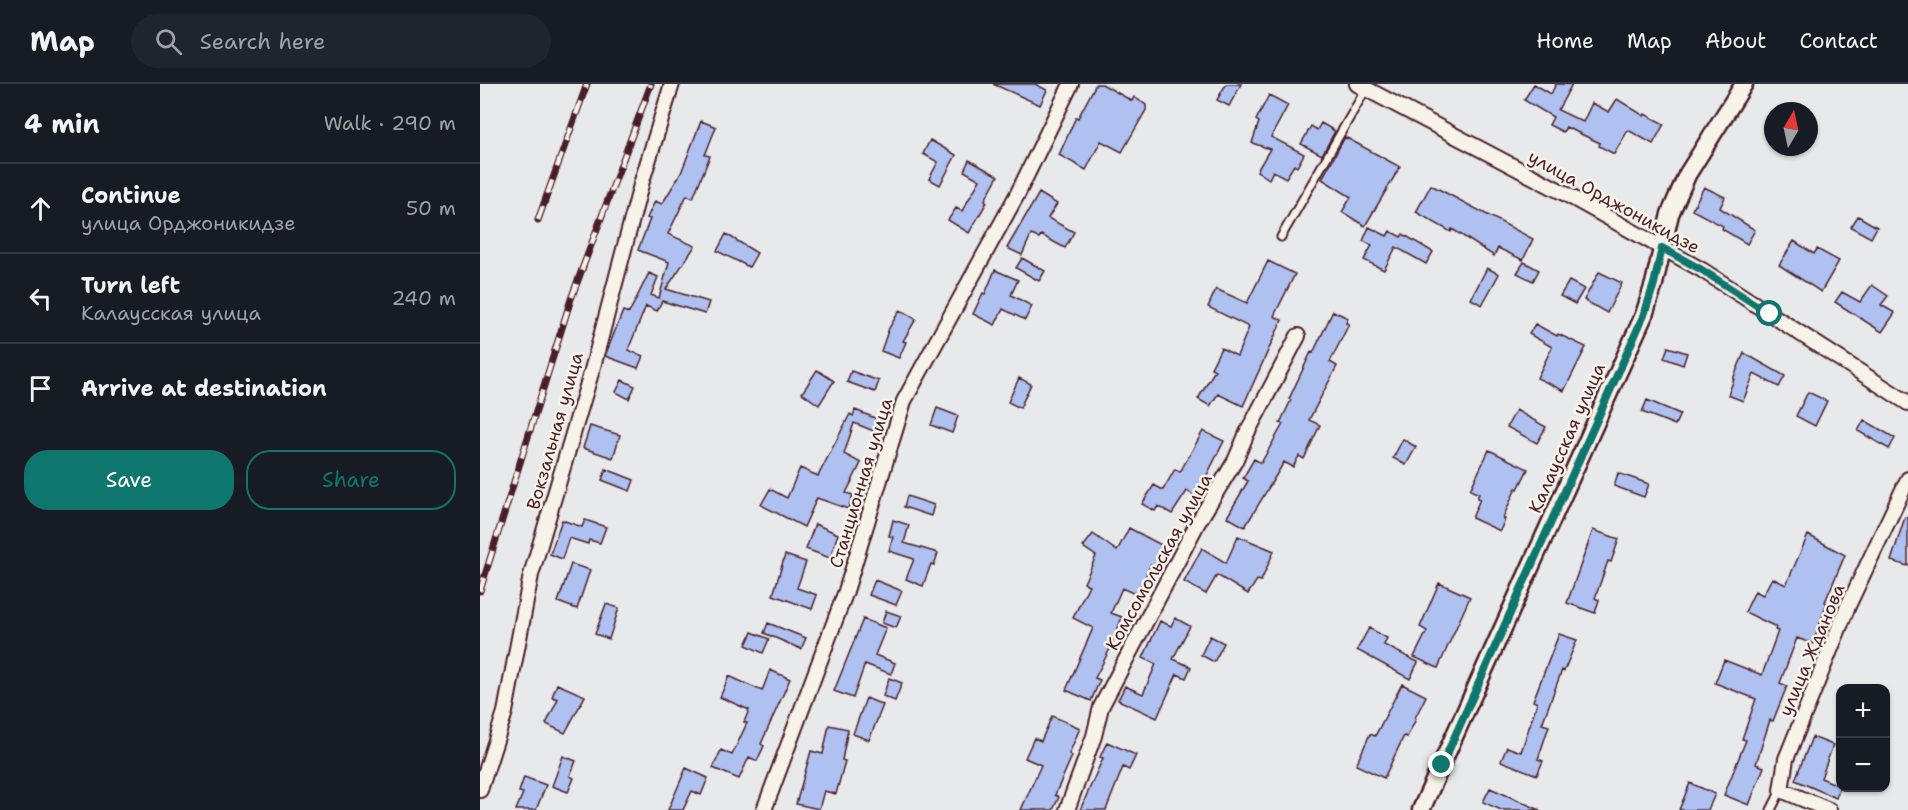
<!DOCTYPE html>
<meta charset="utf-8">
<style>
:root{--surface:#171b24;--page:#20242c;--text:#f1f3f6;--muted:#9ea1a6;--line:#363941;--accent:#0f766e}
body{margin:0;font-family:"Shantell Sans",sans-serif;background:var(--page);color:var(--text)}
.controls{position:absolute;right:18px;bottom:18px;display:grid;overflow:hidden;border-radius:12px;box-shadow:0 2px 4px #0004}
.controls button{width:54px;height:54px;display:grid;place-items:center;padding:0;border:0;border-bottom:2px solid var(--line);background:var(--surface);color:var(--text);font:30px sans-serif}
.compass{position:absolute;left:1284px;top:18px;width:54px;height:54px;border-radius:50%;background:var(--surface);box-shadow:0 2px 4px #0004;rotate:9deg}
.stop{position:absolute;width:18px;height:18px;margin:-14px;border:4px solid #0f766e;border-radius:50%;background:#fff}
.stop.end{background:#0f766e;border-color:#fff;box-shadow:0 2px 6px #0008}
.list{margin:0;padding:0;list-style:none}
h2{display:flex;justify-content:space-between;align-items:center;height:78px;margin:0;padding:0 24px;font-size:26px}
h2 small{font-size:20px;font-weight:400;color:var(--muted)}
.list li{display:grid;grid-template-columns:39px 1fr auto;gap:18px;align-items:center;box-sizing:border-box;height:90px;padding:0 24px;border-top:2px solid var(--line)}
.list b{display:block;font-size:22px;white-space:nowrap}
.list p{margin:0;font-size:20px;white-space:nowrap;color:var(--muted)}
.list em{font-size:20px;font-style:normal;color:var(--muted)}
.actions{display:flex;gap:12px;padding:18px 24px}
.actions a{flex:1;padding:14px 0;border:2px solid var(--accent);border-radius:24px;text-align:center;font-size:21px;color:var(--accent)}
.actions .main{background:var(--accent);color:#fff}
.icon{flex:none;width:33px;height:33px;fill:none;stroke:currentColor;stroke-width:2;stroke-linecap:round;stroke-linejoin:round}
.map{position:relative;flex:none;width:1428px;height:726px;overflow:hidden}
header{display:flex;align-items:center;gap:36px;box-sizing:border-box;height:84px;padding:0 30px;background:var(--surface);border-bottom:2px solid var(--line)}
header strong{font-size:28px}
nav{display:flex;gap:33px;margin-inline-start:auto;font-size:21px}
.search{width:420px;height:54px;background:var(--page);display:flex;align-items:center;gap:15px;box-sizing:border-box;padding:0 21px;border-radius:33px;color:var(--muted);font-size:22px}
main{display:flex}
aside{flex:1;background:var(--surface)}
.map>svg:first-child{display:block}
</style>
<header>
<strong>Map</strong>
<div class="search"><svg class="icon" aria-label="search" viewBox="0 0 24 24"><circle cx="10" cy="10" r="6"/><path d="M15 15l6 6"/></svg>Search here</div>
<nav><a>Home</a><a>Map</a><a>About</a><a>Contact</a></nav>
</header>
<main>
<aside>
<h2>4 min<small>Walk · 290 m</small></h2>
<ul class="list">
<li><svg class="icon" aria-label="ahead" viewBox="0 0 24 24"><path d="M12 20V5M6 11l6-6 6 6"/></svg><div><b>Continue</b><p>улица Орджоникидзе</p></div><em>50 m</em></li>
<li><svg class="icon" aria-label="left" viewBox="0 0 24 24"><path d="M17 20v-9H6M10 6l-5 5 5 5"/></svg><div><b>Turn left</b><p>Калаусская улица</p></div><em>240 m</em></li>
<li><svg class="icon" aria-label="arrive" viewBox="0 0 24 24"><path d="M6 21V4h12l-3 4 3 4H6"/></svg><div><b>Arrive at destination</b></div></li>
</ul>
<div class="actions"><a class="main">Save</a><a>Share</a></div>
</aside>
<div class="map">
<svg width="1428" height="726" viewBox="0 0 1428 726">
<rect width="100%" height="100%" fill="#e8e9ea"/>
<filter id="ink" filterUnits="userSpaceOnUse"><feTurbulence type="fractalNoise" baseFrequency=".0167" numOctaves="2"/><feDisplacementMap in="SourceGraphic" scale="12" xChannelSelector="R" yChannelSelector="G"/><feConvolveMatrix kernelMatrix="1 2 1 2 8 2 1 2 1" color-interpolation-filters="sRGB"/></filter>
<g filter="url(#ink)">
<path fill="#aec1f0" stroke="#4a1f2b" stroke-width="1.5" d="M 513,0 L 555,0 L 567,6 L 560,21 Z
M 616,0 L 622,0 L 652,17 L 654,13 L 666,21 L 666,26 L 642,68 L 621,57 L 606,86 L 579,71 L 596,33 L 598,34 Z
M 746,0 L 761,0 L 749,22 L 737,16 Z
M 1054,0 L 1071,10 L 1076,0 L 1092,0 L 1078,26 L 1103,38 L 1112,19 L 1129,28 L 1137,15 L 1164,32 L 1165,30 L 1184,40 L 1173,60 L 1148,46 L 1134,70 L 1119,62 L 1120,59 L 1086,43 L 1083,48 L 1069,41 L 1073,33 L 1044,16 Z
M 789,11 L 808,21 L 791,53 L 824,70 L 817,83 L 814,81 L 806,94 L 793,87 L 789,95 L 777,87 L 790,65 L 772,59 L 779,38 L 776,36 Z
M 221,37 L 236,43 L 225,71 L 230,72 L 213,114 L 207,111 L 188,150 L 215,162 L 186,205 L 229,218 L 225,230 L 182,217 L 177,227 L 166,222 L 148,266 L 163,272 L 158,284 L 125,272 L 143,227 L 149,229 L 169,189 L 178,193 L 171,211 L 179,214 L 189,178 L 158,166 L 170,135 L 167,134 L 175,117 L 182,120 L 201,89 Z
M 841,39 L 855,47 L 842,71 L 821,60 L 831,42 L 837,46 Z
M 865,53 L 920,83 L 885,142 L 862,128 L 871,113 L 842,95 Z
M 450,56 L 476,71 L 460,101 L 449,95 L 458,78 L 443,70 Z
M 489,76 L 518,92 L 505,116 L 507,118 L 489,149 L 468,136 L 476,124 L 482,127 L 500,96 L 484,87 Z
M 951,101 L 1053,155 L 1043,176 L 1018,164 L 1014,172 L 972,145 L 971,148 L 936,128 Z
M 1224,103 L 1245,113 L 1240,124 L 1275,146 L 1267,160 L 1242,145 L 1243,142 L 1212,126 Z
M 559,109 L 577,120 L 568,134 L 594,148 L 585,164 L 561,151 L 559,154 L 551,151 L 542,171 L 527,164 Z
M 1378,132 L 1397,143 L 1391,154 L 1371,143 Z
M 889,143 L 907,152 L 910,147 L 921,153 L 923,150 L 953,168 L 946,180 L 916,163 L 904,186 L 884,176 L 892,161 L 883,157 Z
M 246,150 L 277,169 L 269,183 L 237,167 Z
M 1314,157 L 1334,170 L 1337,165 L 1359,177 L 1341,208 L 1299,181 Z
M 542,174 L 565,187 L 559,197 L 536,184 Z
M 788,177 L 815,190 L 794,232 L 802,236 L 763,322 L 738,310 L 730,322 L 718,315 L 735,286 L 731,284 L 741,264 L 757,272 L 769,243 L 728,223 L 736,205 L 767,219 Z
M 1044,178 L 1059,186 L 1053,197 L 1037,189 Z
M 1007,184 L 1019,190 L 1002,221 L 991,215 Z
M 515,186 L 538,196 L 531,211 L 552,222 L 545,236 L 523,225 L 515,241 L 493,230 L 503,209 L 505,210 Z
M 1119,188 L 1142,199 L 1127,229 L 1104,216 Z
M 1089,197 L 1104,205 L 1095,220 L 1080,212 Z
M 1392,201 L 1408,212 L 1401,221 L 1415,229 L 1402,248 L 1355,218 L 1362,208 L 1380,218 Z
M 420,226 L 436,235 L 423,257 L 426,258 L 419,274 L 401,267 L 409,244 Z
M 853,227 L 868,234 L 866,239 L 869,240 L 850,278 L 857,282 L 829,336 L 840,341 L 824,375 L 819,372 L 813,383 L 804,378 L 765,443 L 747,433 L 768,397 L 763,394 L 774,375 L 781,379 L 803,340 L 800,339 L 811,316 L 809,315 L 831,268 L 833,269 Z
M 1055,240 L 1077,252 L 1078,250 L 1106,263 L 1084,307 L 1057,294 L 1072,263 L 1049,250 Z
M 1188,263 L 1207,269 L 1203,281 L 1184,274 Z
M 1264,269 L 1305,292 L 1299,303 L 1274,290 L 1263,317 L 1248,311 L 1254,295 L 1253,295 Z
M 337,286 L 354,297 L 339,321 L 322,309 Z
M 371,287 L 399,297 L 395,308 L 367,298 Z
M 539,294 L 551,300 L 540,324 L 528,318 Z
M 142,296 L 155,302 L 149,315 L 136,308 Z
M 1328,308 L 1347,317 L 1335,342 L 1316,332 Z
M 1167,316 L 1200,330 L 1195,341 L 1162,328 Z
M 457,324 L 478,332 L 472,349 L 451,341 Z
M 375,326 L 400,336 L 396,348 L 374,339 L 364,370 L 381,379 L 366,409 L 373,411 L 368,425 L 337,414 L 324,443 L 281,421 L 290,405 L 307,414 L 320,384 L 338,392 L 370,330 L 373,332 Z
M 1036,326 L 1066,343 L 1057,359 L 1027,343 Z
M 1384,336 L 1415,354 L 1409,365 L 1378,347 Z
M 110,342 L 140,351 L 133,374 L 103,364 Z
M 723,347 L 744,357 L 716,413 L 707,407 L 692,430 L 678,422 L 675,427 L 662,420 L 674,401 L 683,406 L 695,385 L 700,388 Z
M 923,355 L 936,363 L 926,381 L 913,374 Z
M 1009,366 L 1048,385 L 1038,405 L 1036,404 L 1023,434 L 1025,435 L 1020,447 L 992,434 L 1000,415 L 997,414 L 999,410 L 990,406 Z
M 126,385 L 154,396 L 150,407 L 122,396 Z
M 1138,389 L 1169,400 L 1164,413 L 1134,402 Z
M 427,412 L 454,421 L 451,432 L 424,423 Z
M 1425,433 L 1428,433 L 1428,482 L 1411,477 Z
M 82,436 L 102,443 L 105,436 L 126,443 L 120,459 L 109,456 L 108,460 L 89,454 L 82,475 L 70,470 Z
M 413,436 L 429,441 L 424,459 L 458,469 L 454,481 L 451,480 L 443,502 L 426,495 L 434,475 L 409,467 L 413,453 L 409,452 Z
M 335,440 L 358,450 L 350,474 L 326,465 Z
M 649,444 L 689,465 L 679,484 L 671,480 L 657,511 L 642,504 L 631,529 L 642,533 L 631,563 L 615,594 L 620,596 L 611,617 L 586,606 L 613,544 L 593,534 L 609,501 L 604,499 L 616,472 L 603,463 L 613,450 L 637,467 Z
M 1113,446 L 1139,455 L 1131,478 L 1128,477 L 1115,514 L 1119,516 L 1115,529 L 1087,519 Z
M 1328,451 L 1365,471 L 1345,518 L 1347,519 L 1333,560 L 1317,554 L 1300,599 L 1307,602 L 1293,637 L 1290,636 L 1276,680 L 1284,683 L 1269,721 L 1244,711 L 1266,656 L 1262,655 L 1276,615 L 1235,599 L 1244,576 L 1282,591 L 1298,547 L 1295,546 L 1296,543 L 1265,528 L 1275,507 L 1283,511 L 1292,494 L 1306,501 Z
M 758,452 L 794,467 L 781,497 L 777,496 L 768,510 L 737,491 L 726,510 L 704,498 L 722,464 L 746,479 Z
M 305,471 L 326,478 L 317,504 L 337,511 L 332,525 L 293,511 Z
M 91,480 L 110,486 L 97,525 L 78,518 Z
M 395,496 L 422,507 L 416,521 L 389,511 Z
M 959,499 L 990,513 L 958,584 L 934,573 L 947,547 L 940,543 Z
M 126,520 L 139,524 L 129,555 L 115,550 Z
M 406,527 L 421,532 L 416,544 L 402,539 Z
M 695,534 L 710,542 L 693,575 L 711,583 L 706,594 L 697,590 L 677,634 L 638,616 L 645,602 L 663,610 L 676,580 L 663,574 L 680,537 L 691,542 Z
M 383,535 L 406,544 L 395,571 L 415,579 L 411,590 L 385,580 L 373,614 L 354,607 Z
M 288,539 L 326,554 L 321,565 L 284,549 Z
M 889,544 L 907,554 L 904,561 L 938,578 L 930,595 L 877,566 Z
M 272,548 L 289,555 L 283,569 L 266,561 Z
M 1079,550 L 1097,556 L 1084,587 L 1082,586 L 1062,640 L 1069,642 L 1058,675 L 1063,677 L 1057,691 L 1021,677 L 1027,663 L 1041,668 L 1057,619 L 1053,617 Z
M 730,552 L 744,559 L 734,578 L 721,571 Z
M 290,586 L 310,595 L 281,660 L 284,662 L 277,677 L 269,673 L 259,695 L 233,684 L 241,666 L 252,671 L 267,639 L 264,638 L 269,626 L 240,613 L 249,592 L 282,607 Z
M 409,594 L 422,599 L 415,617 L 403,612 Z
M 77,600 L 105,612 L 85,649 L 66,640 L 78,615 L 72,613 Z
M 922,600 L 946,612 L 935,634 L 936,635 L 927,653 L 924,652 L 904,694 L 876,681 L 890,650 L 895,652 Z
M 386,614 L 403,621 L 389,656 L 373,650 Z
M 572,632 L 600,644 L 589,670 L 592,672 L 575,711 L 579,713 L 573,726 L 541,726 L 561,681 L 545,674 L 554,654 L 561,657 Z
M 349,641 L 368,645 L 362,676 L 365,677 L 356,710 L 344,707 L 339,725 L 316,720 L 331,667 L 343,670 Z
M 1332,653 L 1353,661 L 1341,694 L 1360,702 L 1356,714 L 1315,696 Z
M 627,658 L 656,671 L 649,686 L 643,683 L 626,726 L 600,726 L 623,674 L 620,673 Z
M 83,672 L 96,677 L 90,692 L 94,694 L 88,708 L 72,702 Z
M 206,684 L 228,694 L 221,711 L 212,707 L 203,726 L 188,726 Z
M 44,693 L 66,701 L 56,726 L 36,726 L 43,709 L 39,708 Z
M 1210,699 L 1235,710 L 1228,726 L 1199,726 Z
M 1010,704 L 1060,726 L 1021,726 L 1003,718 Z"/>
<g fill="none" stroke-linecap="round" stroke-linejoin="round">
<defs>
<path id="service" d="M 801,153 L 886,5
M 1291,726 L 1301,706"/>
<path id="minor" d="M 877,0 L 1082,108 L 1222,186 L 1428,319
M 0,706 L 25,628 L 51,491 L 114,279 L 162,97 L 192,0
M 284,726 L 366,507 L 424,317 L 538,109 L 591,0
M 587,726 L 614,652 L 621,623 L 717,440 L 755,377 L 767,349 L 818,252
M 1349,726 L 1301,706 L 1306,675 L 1368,522 L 1428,395"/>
<path id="tertiary" d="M 941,726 L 1164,231 L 1174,200 L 1190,130 L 1207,91 L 1264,0"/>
</defs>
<use href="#service" stroke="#4a1f2b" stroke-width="11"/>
<use href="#minor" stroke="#4a1f2b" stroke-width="18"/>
<use href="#tertiary" stroke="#4a1f2b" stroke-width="21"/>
<use href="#service" stroke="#f7f3e8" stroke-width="7"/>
<use href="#minor" stroke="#f7f3e8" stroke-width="14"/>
<use href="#tertiary" stroke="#f7f3e8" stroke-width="16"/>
<defs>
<path id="rail" d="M 58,136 L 107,0
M 0,507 L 91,215 L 171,0"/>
</defs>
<use href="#rail" stroke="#4a1f2b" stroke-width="7"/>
<use href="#rail" stroke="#f7f3e8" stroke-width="4.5" stroke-dasharray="14" stroke-linecap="butt"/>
</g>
</g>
<g fill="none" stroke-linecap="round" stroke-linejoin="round" filter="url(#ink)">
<path stroke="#0f766e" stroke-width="8" d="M 962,681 L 1164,231 L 1174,200 L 1182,164 L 1222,186 L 1290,230"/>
</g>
<g text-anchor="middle" stroke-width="5" stroke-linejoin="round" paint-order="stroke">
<g font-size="18" fill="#4a1f2b" stroke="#f7f3e8">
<text transform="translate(1134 118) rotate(29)" y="6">улица Орджоникидзе</text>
<text transform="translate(75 347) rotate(-74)" y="6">Вокзальная улица</text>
<text transform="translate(1087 354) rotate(-66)" y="6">Калаусская улица</text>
<text transform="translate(381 399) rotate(-73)" y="6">Станционная улица</text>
<text transform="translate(679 478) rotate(-61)" y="6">Комсомольская улица</text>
<text transform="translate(1332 566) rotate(-67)" y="6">улица Жданова</text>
</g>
</g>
</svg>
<div class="controls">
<button>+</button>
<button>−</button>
</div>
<svg class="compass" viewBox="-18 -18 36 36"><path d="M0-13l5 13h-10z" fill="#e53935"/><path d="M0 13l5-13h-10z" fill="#9ea1a6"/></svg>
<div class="stop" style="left:1290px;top:230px"></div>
<div class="stop end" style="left:962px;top:681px"></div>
</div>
</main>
